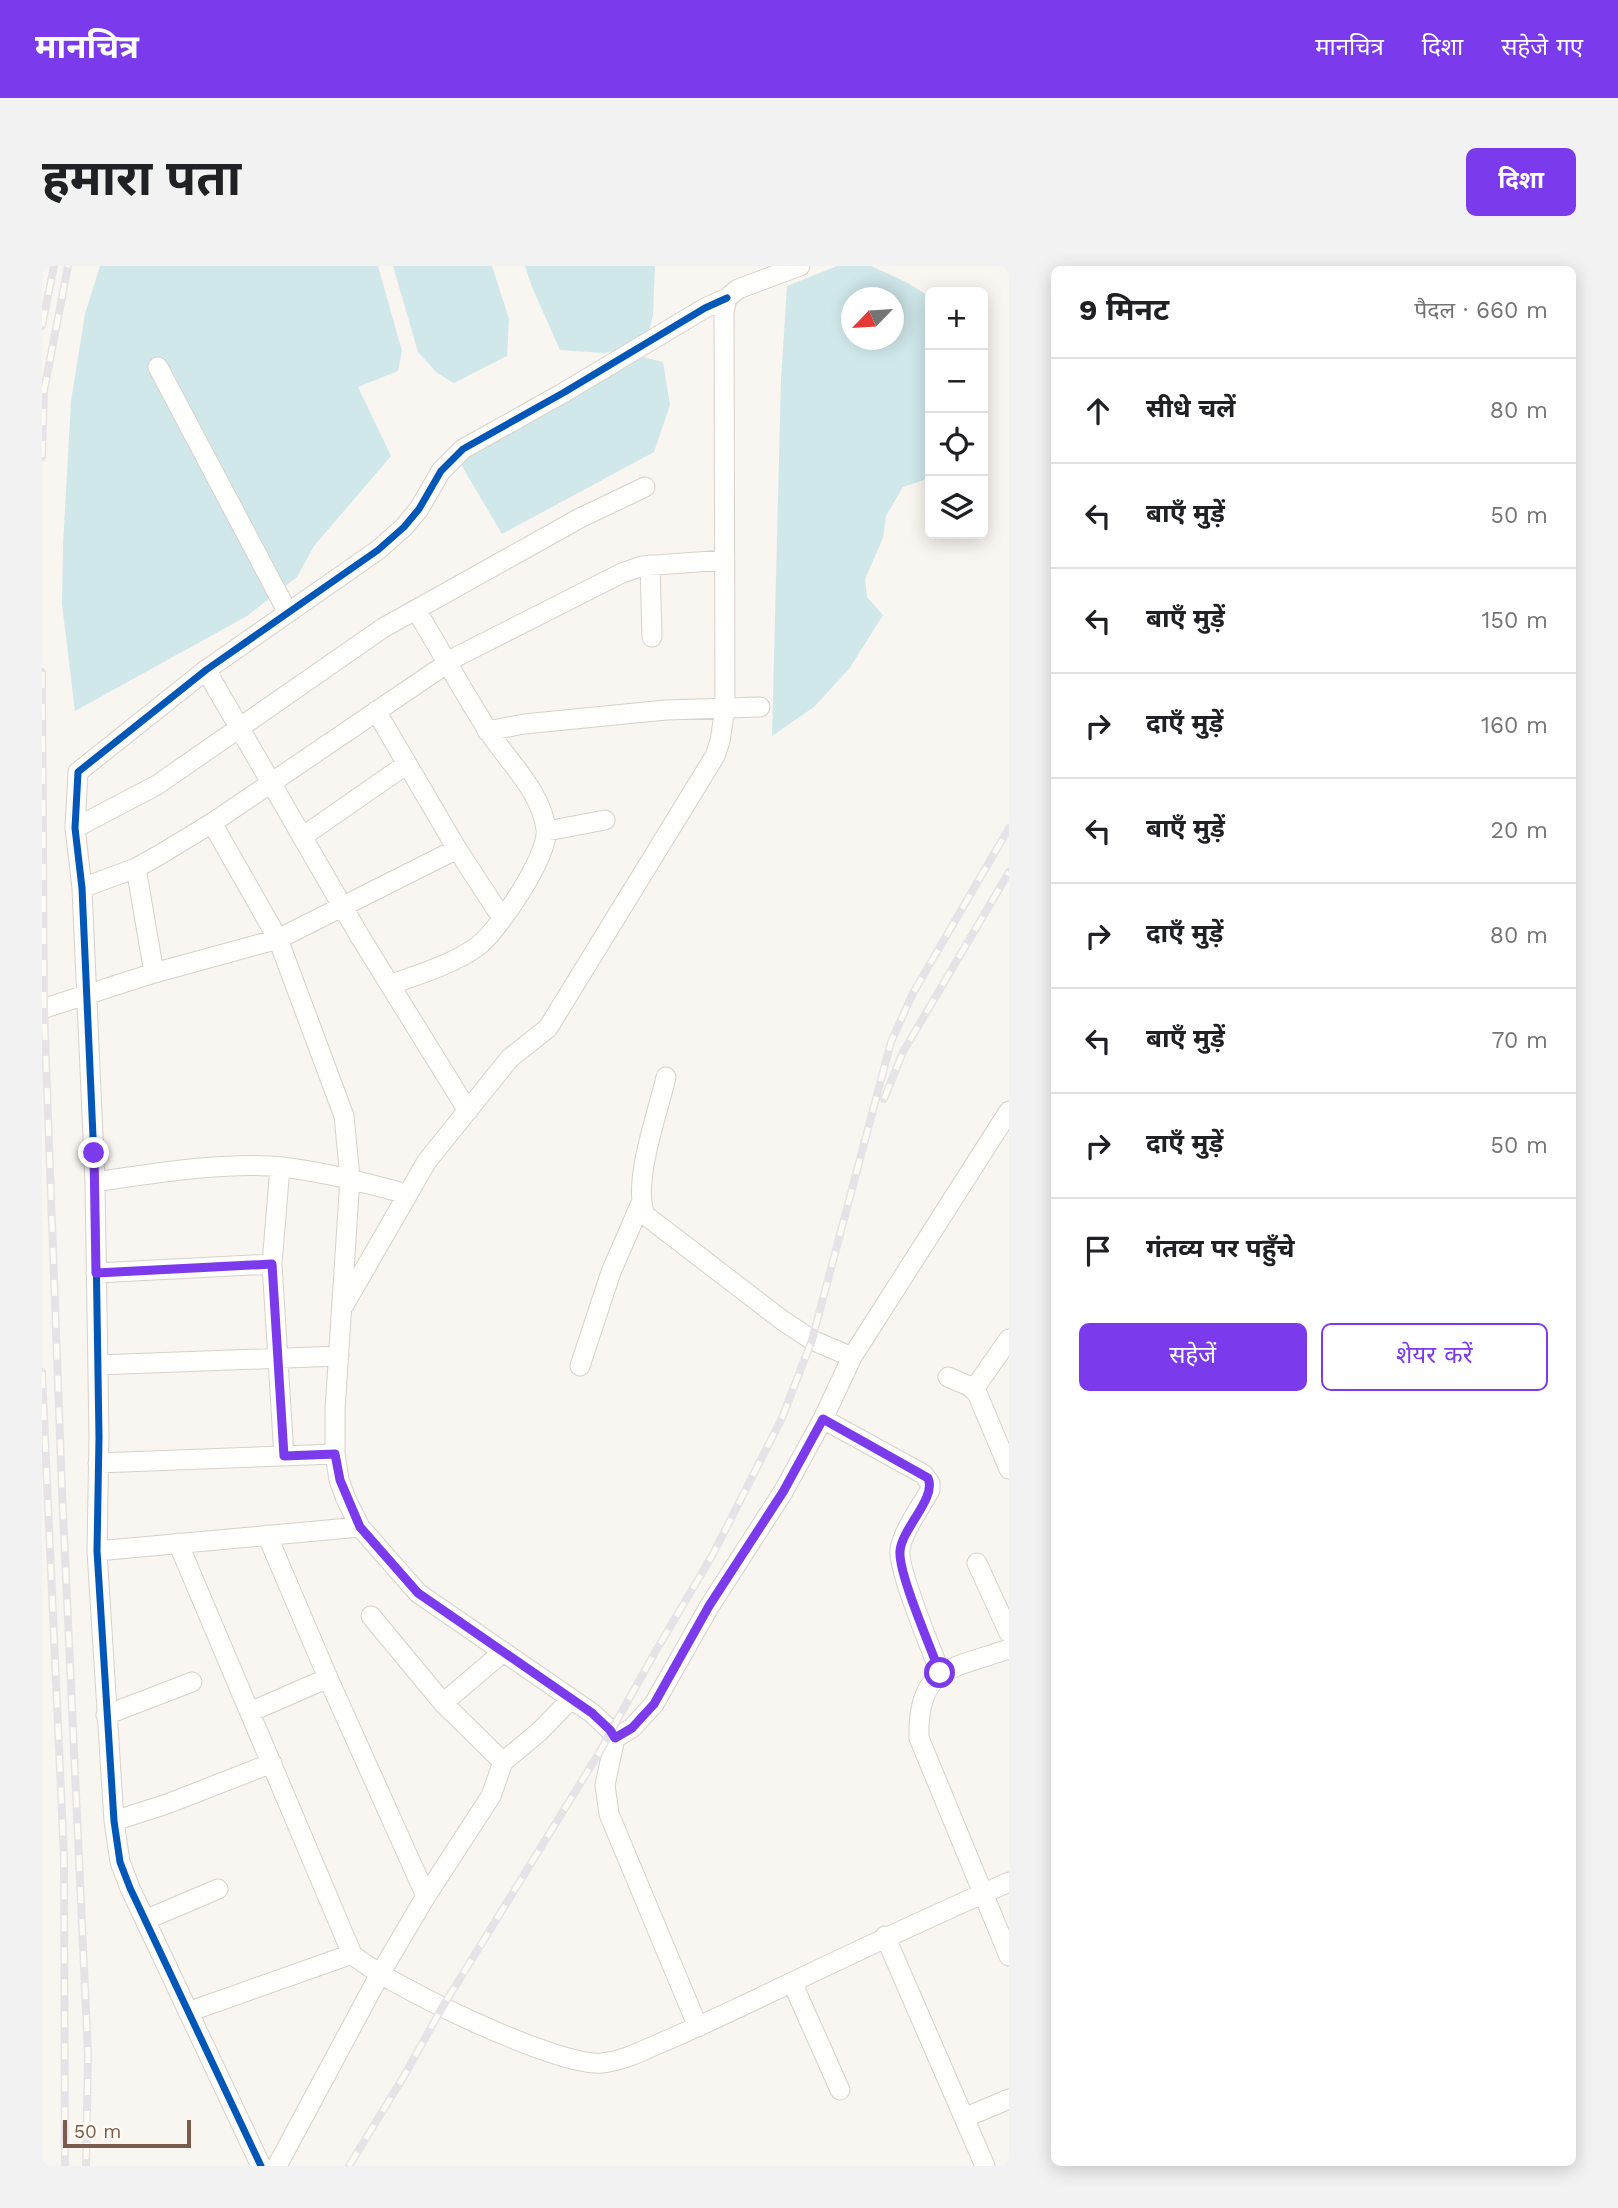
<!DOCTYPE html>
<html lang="hi">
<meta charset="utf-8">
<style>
:root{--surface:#fff;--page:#f2f2f2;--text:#202124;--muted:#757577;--line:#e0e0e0;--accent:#7c3aed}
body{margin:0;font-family:"Work Sans","Noto Sans Devanagari",sans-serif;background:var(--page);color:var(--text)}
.controls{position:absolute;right:21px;top:21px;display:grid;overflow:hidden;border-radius:10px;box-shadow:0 4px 18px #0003}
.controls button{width:63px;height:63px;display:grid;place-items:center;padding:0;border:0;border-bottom:2px solid var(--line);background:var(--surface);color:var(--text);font:35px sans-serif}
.compass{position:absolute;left:799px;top:21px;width:63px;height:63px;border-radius:50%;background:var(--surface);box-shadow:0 4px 18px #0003;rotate:245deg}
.scale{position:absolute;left:21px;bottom:18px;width:128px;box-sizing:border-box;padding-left:7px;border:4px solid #7a5c4d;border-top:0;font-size:19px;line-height:24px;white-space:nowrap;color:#7a5c4d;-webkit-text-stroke:5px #fffaf3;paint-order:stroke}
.stop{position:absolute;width:21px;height:21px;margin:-16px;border:5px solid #7c3aed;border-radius:50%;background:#fff}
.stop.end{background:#7c3aed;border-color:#fff;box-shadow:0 2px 7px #0008}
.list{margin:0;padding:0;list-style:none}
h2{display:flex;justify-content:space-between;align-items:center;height:91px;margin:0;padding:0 28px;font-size:30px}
h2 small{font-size:23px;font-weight:400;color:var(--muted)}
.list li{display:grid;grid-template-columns:46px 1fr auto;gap:21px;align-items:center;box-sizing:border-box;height:105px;padding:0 28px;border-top:2px solid var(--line)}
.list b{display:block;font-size:26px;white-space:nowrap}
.list em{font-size:23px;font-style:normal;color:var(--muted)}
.actions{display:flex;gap:14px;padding:21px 28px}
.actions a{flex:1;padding:16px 0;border:2px solid var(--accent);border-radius:10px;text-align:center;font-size:24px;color:var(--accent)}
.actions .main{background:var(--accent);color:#fff}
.icon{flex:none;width:38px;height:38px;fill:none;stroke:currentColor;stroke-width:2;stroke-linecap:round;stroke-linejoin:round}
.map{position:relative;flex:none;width:967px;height:1900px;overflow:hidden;border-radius:10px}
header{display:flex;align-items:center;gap:42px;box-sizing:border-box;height:98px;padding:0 35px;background:var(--accent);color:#fff}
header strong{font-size:33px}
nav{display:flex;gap:38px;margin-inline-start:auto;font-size:24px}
.intro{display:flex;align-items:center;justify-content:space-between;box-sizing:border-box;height:168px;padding:0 42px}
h1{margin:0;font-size:49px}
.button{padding:18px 32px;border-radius:10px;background:var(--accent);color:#fff;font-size:24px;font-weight:700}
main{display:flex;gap:42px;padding:0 42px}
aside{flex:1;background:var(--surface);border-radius:10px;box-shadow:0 4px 18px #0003}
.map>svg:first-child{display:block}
</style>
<header>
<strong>मानचित्र</strong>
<nav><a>मानचित्र</a><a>दिशा</a><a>सहेजे गए</a></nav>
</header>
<div class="intro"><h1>हमारा पता</h1><a class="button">दिशा</a></div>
<main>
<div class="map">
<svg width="967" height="1900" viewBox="0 0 967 1900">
<rect width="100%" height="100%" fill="#f9f5f0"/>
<path fill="#d0e8ea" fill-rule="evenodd" d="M 58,0 L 336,0 L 360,85 L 356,105 L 316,121 L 349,190 L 272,280 L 255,311 L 205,350 L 33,445 L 20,338 L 21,279 L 29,135 L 43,48 Z
M 351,0 L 450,0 L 467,53 L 465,90 L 412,117 L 395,107 L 376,86 Z
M 483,0 L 613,0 L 611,49 L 604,78 L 562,87 L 518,84 L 490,21 Z
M 795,0 L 829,0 L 866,17 L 888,31 L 888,208 L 882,214 L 861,221 L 844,250 L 841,272 L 823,313 L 825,331 L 841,349 L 807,403 L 772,441 L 730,470 L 739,113 L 745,20 ZM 810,32 L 852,32 L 852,74 L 810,74 Z
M 601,91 L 621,96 L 628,139 L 612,186 L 460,268 L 411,185 L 521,123 Z"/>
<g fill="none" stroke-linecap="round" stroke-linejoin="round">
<defs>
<path id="minor" d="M 116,101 L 246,347
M 608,299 L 610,371
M 164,404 L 317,669 L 426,845
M 334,445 L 415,583 L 460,652
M 445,465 L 482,458 L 624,444 L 718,441
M 170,557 L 236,673 L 302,850 L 308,912 L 293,1144 L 293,1188 L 297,1214 L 304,1233 L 318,1261 L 376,1327 L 550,1447 L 568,1464 L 573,1472 L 563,1519 L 567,1548 L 656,1761
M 33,562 L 115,519 L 341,362 L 538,252 L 603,221
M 505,565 L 563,554
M 260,571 L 365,498
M 94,602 L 112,707
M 40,622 L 94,602 L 119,588 L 170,557 L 416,390 L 580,307 L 600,300 L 683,294
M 348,719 C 377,708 410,699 436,680 C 456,665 508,588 504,563 C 499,524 465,495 445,463 C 420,424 398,383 374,344
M 0,743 L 112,707 L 236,673 L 415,583
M 624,811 C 616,847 590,916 603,949 L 740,1054 L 770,1074 L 810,1091
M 238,901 L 230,998 L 242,1190
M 53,916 C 109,908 184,895 240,901 C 283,906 324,917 365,928
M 54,1007 L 230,998
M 302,1039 L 385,895 L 468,792 L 506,762 L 673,490 L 678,475 L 683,442 L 682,46 L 685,32 L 696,23 L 758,0
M 56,1099 L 297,1090
M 538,1100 L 569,1006 L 599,937
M 906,1111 L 927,1120 L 935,1127 L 967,1203
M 932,1123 L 967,1073
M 781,1153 L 881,1208 L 888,1217 L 888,1224 C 878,1242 862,1263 858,1283 C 855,1303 890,1384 898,1407
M 56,1197 L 293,1188
M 225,1269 L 286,1412 L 384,1630
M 136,1277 L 310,1688 C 343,1718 517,1802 560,1797 C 580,1795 598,1786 616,1778 C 650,1764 683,1748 717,1732 C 800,1692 883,1653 967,1616
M 55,1285 L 318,1261
M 935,1297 L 967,1367
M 329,1350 L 401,1437 L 461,1496
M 967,1383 C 910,1403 875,1400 877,1472 L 967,1690
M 401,1437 L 460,1387
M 208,1446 L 286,1412
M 64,1449 L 150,1416
M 573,1472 L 590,1462 L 612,1438 L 667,1341 L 741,1226 L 781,1153 L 810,1091 L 967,845
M 72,1555 L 125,1538 L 230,1497
M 103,1654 L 176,1623
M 843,1670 L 943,1900
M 750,1716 L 798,1824
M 146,1746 L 310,1688
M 922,1852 L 967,1833
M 219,1900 L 88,1622 L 78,1596 L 72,1555 L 55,1285 L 57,1171 L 53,916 L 40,622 L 33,562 L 36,506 L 164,404 L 336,284 L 362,261 L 377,243 L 399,205 L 421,183 L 521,127 L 663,42 L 685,32
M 235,1900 L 338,1708 L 384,1630 L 449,1530 L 461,1496 L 498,1465 L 529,1433"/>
</defs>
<use href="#minor" stroke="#d7d1cb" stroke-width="21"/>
<use href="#minor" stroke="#fefefd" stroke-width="19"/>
<defs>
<path id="rail" d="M 0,60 L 12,0
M 0,191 L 2,125 L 26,0
M 0,406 L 2,743 L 20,1225 L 46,1788 L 44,1900
M 842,833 L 861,786 L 967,606
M 0,1106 L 22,1592 L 23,1900
M 307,1900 L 362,1810 L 401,1740 L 557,1487 L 612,1388 L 670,1290 L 740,1152 L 770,1074 L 849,776 L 871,727 L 967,562"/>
</defs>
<use href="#rail" stroke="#e6e3e7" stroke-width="8"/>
<use href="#rail" stroke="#fffaf3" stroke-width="5" stroke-dasharray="16" stroke-linecap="butt"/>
<defs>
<path id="cycleway" d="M 219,1900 L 88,1622 L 78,1596 L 72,1555 L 55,1285 L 57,1171 L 53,916 L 40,622 L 33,562 L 36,506 L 164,404 L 336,284 L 362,261 L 377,243 L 399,205 L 421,183 L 521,127 L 663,42 L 685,32"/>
</defs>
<use href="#cycleway" stroke="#fffaf3" stroke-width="11"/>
<use href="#cycleway" stroke="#0057b8" stroke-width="7"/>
</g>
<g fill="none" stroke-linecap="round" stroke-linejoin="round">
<path stroke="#7c3aed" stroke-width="9" d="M 52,887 L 54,1007 L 230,998 L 242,1190 L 293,1188 L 298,1214 L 318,1261 L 376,1327 L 550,1447 L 568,1464 L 573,1472 L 590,1462 L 612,1438 L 667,1340 L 741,1226 L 781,1153 L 886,1212 C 895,1232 860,1262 858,1285 C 856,1307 889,1382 898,1407"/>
</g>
</svg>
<div class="controls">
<button>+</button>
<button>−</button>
<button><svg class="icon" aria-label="locate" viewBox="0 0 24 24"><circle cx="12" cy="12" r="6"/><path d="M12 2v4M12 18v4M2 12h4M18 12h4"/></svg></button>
<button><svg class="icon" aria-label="layers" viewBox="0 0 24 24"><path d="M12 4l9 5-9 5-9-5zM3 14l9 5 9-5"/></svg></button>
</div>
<svg class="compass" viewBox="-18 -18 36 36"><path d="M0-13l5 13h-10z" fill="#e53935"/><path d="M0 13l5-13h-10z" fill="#757577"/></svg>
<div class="scale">50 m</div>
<div class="stop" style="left:898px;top:1407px"></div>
<div class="stop end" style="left:52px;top:887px"></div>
</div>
<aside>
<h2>9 मिनट<small>पैदल · 660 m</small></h2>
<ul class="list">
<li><svg class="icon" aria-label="ahead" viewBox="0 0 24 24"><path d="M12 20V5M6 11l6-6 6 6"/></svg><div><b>सीधे चलें</b></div><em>80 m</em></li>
<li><svg class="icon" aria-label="left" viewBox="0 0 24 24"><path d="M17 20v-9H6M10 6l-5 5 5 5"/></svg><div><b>बाएँ मुड़ें</b></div><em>50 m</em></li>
<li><svg class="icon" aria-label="left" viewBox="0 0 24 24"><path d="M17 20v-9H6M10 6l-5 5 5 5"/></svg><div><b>बाएँ मुड़ें</b></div><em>150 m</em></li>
<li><svg class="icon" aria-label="right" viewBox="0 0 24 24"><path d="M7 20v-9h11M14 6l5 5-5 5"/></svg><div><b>दाएँ मुड़ें</b></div><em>160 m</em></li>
<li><svg class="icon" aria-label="left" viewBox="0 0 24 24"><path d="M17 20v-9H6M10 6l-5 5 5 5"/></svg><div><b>बाएँ मुड़ें</b></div><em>20 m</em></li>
<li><svg class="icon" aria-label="right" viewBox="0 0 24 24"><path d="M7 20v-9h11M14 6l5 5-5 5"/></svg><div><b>दाएँ मुड़ें</b></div><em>80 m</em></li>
<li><svg class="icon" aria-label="left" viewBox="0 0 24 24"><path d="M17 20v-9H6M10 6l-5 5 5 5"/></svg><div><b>बाएँ मुड़ें</b></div><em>70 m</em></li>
<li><svg class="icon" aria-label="right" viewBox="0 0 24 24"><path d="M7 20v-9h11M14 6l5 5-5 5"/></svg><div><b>दाएँ मुड़ें</b></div><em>50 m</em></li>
<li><svg class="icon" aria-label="arrive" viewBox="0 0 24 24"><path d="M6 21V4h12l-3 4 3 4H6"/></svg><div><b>गंतव्य पर पहुँचे</b></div></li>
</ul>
<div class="actions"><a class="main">सहेजें</a><a>शेयर करें</a></div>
</aside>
</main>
